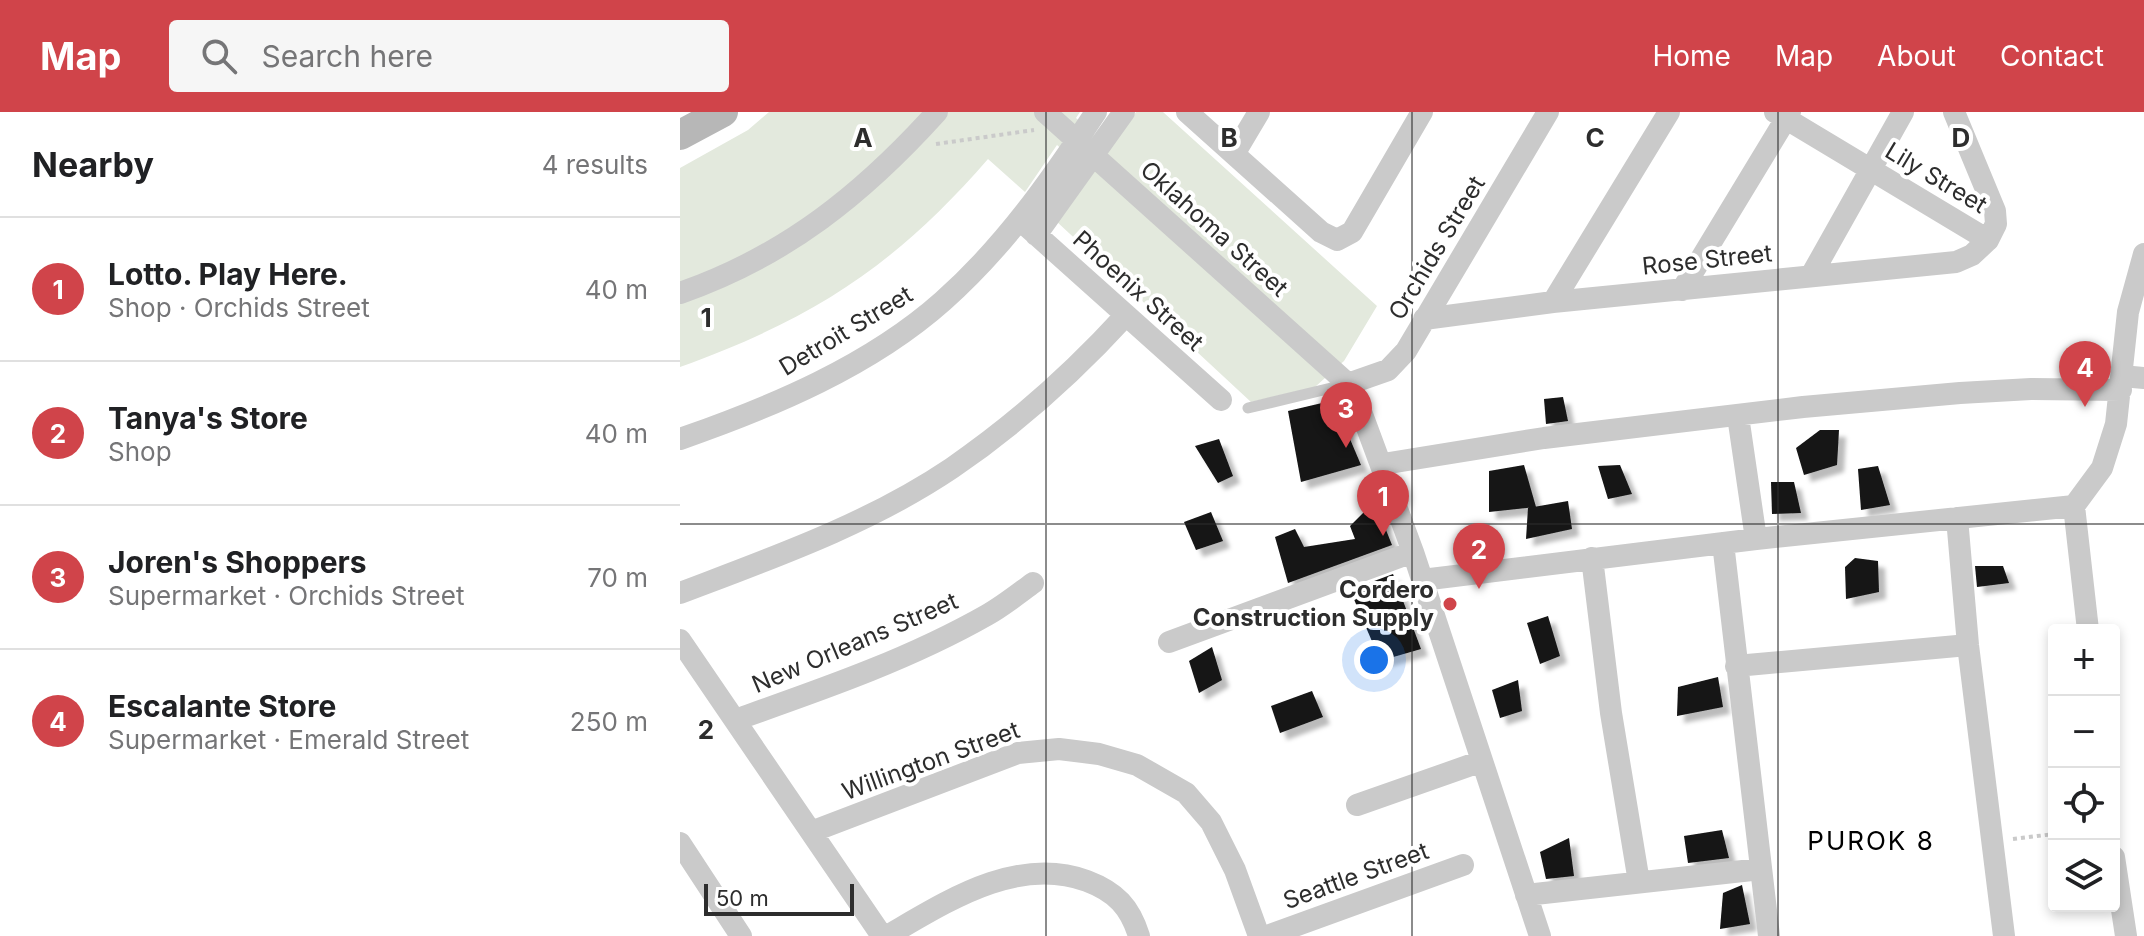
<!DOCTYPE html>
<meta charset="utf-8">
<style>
:root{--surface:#fff;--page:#f6f6f6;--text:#202124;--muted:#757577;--line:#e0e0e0;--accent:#d0444a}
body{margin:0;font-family:Inter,sans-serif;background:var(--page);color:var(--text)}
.controls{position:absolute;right:24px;bottom:24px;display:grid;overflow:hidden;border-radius:8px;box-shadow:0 4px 12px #0003}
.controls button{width:72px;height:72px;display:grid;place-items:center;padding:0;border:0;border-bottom:2px solid var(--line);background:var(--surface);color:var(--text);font:40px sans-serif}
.scale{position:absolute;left:24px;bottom:20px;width:150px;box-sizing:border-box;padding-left:8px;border:4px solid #2d2d2d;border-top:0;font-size:22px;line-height:28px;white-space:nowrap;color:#2d2d2d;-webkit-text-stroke:6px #fff;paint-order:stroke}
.you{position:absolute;left:694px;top:548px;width:28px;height:28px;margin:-20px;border:6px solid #fff;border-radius:50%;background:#1a73e8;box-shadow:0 0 0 12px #1a73e833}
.badge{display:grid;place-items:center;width:52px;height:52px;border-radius:50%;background:var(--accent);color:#fff;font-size:26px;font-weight:700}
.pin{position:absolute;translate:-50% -66px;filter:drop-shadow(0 2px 4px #0008)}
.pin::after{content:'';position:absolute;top:42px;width:28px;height:24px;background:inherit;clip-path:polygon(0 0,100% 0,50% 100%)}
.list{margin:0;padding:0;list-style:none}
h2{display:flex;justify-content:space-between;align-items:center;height:104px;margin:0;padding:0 32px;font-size:34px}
h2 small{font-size:26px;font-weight:400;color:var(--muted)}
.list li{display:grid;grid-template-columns:52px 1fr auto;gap:24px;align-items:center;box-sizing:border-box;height:144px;padding:0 32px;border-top:2px solid var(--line)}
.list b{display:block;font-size:30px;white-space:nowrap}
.list p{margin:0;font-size:26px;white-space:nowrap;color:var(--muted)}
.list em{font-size:26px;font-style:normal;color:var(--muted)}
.icon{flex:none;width:44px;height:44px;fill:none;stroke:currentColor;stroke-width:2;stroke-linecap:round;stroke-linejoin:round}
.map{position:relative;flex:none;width:1464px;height:824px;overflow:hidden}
header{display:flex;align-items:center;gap:48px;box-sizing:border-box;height:112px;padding:0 40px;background:var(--accent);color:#fff}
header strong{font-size:38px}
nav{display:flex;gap:44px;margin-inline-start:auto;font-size:28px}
.search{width:560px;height:72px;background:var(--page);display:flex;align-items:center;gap:20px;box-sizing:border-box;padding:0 28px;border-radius:8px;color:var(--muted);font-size:30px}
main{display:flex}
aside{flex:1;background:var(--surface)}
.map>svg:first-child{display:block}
</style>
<header>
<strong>Map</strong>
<div class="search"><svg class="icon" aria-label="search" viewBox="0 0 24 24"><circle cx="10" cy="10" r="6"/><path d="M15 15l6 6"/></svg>Search here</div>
<nav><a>Home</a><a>Map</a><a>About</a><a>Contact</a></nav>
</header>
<main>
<aside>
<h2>Nearby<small>4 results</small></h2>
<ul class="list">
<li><span class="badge">1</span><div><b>Lotto. Play Here.</b><p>Shop · Orchids Street</p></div><em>40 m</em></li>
<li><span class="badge">2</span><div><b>Tanya's Store</b><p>Shop</p></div><em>40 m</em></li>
<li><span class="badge">3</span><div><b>Joren's Shoppers</b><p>Supermarket · Orchids Street</p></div><em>70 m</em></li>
<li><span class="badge">4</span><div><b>Escalante Store</b><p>Supermarket · Emerald Street</p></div><em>250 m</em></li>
</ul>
</aside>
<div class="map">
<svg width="1464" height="824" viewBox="0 0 1464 824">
<defs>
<filter id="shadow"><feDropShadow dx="7" dy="7" stdDeviation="2" flood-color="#0004"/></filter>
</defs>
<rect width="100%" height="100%" fill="#fff"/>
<path fill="#e3e9dd" d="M 89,0 L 400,0 L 396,6 L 429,36 L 456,0 L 483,0 L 697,194 L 664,249 L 635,275 L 571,290 L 376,109 L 410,62 L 377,33 L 345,80 L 308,47 C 215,154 133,207 0,255 L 0,56 L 68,18 Z"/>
<path fill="#141414" filter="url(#shadow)" d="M 883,285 L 888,309 L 866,312 L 864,287 Z
M 659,287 L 667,320 L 681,353 L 621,370 L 608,299 Z
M 1140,318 L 1159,318 L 1157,353 L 1124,363 L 1116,336 Z
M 539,327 L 553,364 L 538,371 L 515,334 Z
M 844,353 L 856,395 L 809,400 L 809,359 Z
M 940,353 L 952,382 L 928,387 L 918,354 Z
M 1198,354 L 1210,393 L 1181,398 L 1178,357 Z
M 1091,370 L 1114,370 L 1121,401 L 1092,402 Z
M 888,389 L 892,417 L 846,427 L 848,396 Z
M 698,398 L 712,433 L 608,471 L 595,425 L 615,417 L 624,435 L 675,427 L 670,414 L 685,399 Z
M 531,400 L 543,429 L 516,438 L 504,410 Z
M 1175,446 L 1198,449 L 1199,480 L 1166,487 L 1165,455 Z
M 1295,454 L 1323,454 L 1329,471 L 1297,475 Z
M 713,462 L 741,537 L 696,550 L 697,541 L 670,478 Z
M 868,504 L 880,544 L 860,552 L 847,511 Z
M 532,535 L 542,568 L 519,581 L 509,549 Z
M 1038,565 L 1043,595 L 997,604 L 998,575 Z
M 838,568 L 842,599 L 820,606 L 812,578 Z
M 632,579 L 643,605 L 600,621 L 591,594 Z
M 1042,718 L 1049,746 L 1008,751 L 1004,724 Z
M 889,726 L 894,764 L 866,767 L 860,740 Z
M 1062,773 L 1070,812 L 1040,817 L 1043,781 Z"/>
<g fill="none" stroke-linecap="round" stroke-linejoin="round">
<path stroke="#cacaca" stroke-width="4" stroke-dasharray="4 4" stroke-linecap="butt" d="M 256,32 L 354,18
M 1333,727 L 1374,722"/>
<path stroke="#cacaca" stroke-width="11" d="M 568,296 L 668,272"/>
<path stroke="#cacaca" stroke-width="22" d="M 365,0 L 668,272 L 676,286 L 733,440 L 860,824
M 507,0 L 641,120 L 657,128 L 672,120 L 742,0
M 1095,0 L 1308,128
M 554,42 L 579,0
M 341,109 L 541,288
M 356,123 L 444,0
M 1132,162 L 1223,0
M 1002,178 L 1110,0
M 0,181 C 106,144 183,82 257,0
M 873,190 L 989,0
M 744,207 L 873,190 L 1276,150 L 1292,143 L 1308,128 L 1316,112 L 1315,99 L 1274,0
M 1442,264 L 1464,266
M 668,272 L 708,258 L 726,239 L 868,0
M 1058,304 L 1076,427
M 0,327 C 92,295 190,254 263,189 C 325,134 371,68 416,0
M 703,352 L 864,326 L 1123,295 L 1280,281 L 1351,277 L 1441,278
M 1394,394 L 1408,518
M 1277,406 L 1288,533 L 1324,824
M 1043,431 L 1089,824
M 912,446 L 931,601 L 959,770
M 742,468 L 1076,427 L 1394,394 L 1422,356 L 1436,312 L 1448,200 L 1464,142
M 0,481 C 92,446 189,412 272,356 C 336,312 394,260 446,203
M 0,528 L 202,824
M 489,530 L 733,440
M 1056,554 L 1288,533
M 55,608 C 140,578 228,548 307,503 C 323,494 338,482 353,471
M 677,693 L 802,649
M 131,720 L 338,641 L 379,637 L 419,642 L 457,653 L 506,681 L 531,710 L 555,758 L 579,824
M 0,731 L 61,824
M 1434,745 L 1446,824
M 846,783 L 1081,757
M 207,824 C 266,790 336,743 407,769 C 436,780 450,795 459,824
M 587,824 L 783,753"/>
<path stroke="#b7b7b7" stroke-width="30" d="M 0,23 L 43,0"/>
</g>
<path fill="none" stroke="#2d2d2d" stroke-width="2" stroke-opacity="0.55" d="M 366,0 L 366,824M 732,0 L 732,824M 1098,0 L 1098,824M 0,412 L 1464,412"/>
<circle fill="#d0444a" stroke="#fff" stroke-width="3" cx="770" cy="492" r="8"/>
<g text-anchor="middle" stroke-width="8" stroke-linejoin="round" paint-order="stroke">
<g font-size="24" fill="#2d2d2d" stroke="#fff">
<text transform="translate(1256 66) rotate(31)" y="8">Lily Street</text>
<text transform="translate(534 117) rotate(42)" y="8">Oklahoma Street</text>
<text transform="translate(757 136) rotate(-59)" y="8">Orchids Street</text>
<text transform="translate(1027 148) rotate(-6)" y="8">Rose Street</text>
<text transform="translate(458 179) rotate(42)" y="8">Phoenix Street</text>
<text transform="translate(166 219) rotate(-31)" y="8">Detroit Street</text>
<text transform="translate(175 531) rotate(-23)" y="8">New Orleans Street</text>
<text transform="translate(251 649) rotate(-20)" y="8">Willington Street</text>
<text transform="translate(676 764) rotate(-20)" y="8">Seattle Street</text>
</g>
<g font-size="24" font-weight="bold" fill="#2d2d2d" stroke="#fff" text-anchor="end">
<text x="754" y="486">Cordero<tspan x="754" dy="28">Construction Supply</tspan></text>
</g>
<g font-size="26" letter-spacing="2" fill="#000" stroke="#fff">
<text x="1191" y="738">PUROK 8</text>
</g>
</g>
<g font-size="26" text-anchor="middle" font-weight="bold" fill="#2d2d2d" stroke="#fff" stroke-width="8" stroke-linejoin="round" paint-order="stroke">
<text x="183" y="35">A</text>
<text x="549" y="35">B</text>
<text x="915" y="35">C</text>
<text x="1281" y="35">D</text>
<text x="26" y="215">1</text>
<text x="26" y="627">2</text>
</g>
</svg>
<div class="controls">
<button>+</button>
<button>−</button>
<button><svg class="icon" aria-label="locate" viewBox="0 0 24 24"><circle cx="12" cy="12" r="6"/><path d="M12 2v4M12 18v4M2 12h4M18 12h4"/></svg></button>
<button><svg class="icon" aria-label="layers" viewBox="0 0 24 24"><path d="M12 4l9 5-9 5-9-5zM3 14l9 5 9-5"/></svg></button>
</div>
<div class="scale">50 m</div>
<div class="you"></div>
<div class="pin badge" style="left:703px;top:424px">1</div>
<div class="pin badge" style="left:799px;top:477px">2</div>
<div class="pin badge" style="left:666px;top:336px">3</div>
<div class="pin badge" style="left:1405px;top:295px">4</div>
</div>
</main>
